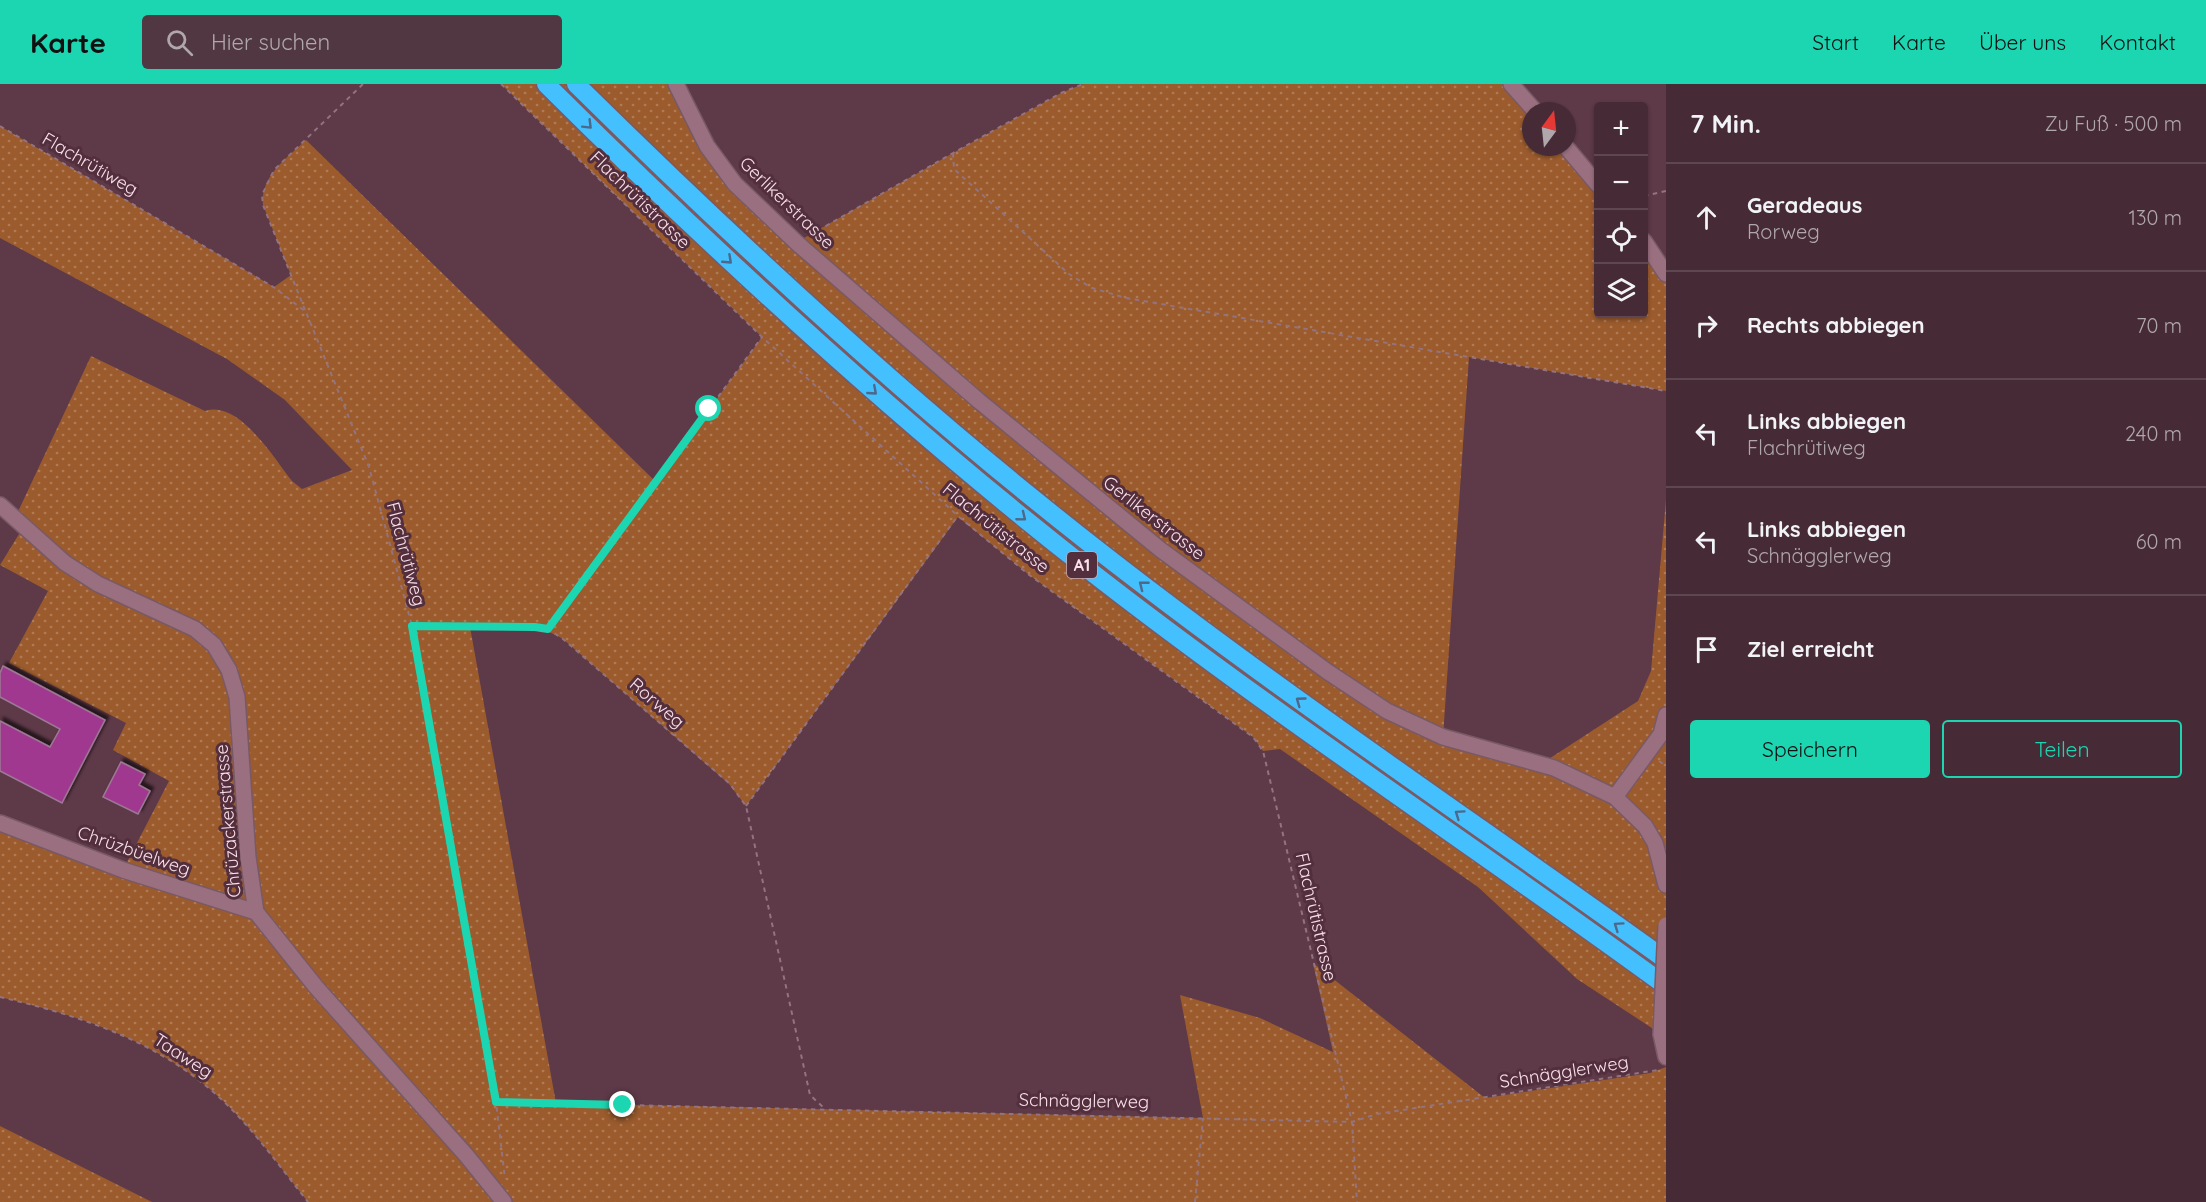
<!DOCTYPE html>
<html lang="de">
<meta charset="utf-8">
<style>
:root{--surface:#462b36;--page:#503742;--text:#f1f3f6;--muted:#b0a7ad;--line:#5e4751;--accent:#1cd5b1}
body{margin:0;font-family:Quicksand,sans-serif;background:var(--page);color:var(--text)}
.controls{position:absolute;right:18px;top:18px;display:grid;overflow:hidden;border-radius:6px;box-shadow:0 2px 4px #0004}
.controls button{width:54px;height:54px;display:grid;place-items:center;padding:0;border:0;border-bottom:2px solid var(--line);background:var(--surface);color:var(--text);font:30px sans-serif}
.compass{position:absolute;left:1522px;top:18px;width:54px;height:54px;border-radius:50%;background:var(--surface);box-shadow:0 2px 4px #0004;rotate:15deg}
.stop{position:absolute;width:18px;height:18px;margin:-14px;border:4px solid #1cd5b1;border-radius:50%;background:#fff}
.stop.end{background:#1cd5b1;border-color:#fff;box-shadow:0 2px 6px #0008}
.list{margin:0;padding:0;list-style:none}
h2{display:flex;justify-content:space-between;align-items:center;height:78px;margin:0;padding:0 24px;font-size:26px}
h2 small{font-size:20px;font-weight:400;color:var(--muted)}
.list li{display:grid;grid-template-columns:39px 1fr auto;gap:18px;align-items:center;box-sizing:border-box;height:108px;padding:0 24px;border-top:2px solid var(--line)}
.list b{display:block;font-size:22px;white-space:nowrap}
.list p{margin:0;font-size:20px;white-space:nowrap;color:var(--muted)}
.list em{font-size:20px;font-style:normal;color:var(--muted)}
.actions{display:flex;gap:12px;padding:18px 24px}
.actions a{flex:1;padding:14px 0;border:2px solid var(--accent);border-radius:6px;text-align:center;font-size:21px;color:var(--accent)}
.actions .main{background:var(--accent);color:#111}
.icon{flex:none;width:33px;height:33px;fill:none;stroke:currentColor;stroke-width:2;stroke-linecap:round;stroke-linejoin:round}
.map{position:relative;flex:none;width:1666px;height:1118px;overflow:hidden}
header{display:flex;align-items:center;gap:36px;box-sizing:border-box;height:84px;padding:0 30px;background:var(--accent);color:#111}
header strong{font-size:28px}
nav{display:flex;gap:33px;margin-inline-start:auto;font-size:21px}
.search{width:420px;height:54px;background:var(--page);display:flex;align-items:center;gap:15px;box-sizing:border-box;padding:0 21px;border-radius:6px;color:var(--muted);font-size:22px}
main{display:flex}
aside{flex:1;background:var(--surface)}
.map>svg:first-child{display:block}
</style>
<header>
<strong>Karte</strong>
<div class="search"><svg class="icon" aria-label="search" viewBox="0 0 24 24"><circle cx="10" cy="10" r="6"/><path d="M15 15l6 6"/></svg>Hier suchen</div>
<nav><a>Start</a><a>Karte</a><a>Über uns</a><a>Kontakt</a></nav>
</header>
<main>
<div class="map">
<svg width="1666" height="1118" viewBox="0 0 1666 1118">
<defs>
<pattern id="grass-dots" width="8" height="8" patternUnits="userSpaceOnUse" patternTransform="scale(1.5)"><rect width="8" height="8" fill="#9b5b2d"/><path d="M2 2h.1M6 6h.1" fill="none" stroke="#af7a56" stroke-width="1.8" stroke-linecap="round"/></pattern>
<filter id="shadow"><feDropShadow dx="3.5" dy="-3.5" stdDeviation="1.5" flood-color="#0009"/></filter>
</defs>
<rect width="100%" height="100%" fill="#5e3948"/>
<path fill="url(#grass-dots)" d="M 501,0 L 676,0 L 707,62 L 797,158 L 953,69 L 1061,9 L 1083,0 L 1511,0 L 1531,27 L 1531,63 L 1566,63 L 1598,101 L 1598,230 L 1644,230 L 1644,157 L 1666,190 L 1666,307 L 1469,273 L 1443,653 L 1541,680 L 1638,617 L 1651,587 L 1666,416 L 1666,973 L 1661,950 L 1577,895 L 1478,803 L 1280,665 L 1263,667 L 1253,653 L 1028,490 L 958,433 L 746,722 L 729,700 L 563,555 C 536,538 500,540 470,543 L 556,1019 L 1203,1034 L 1180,911 L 1260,934 L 1333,968 L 1313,879 L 1485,1014 L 1650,989 L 1666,983 L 1666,1118 L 308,1118 C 276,1078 245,1033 205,1001 C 146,953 73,930 0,913 L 0,739 L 123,786 L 169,697 L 113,666 L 126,639 L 9,579 L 48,507 L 0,481 L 24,442 L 15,434 L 91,272 L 205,327 C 239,316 273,373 292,397 L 302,405 L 352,386 L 285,316 L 227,275 L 0,154 L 0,42 L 274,203 L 291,191 L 263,121 C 260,92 287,74 306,56 L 656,398 L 762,253 Z
M 0,1042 L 152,1118 L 0,1118 Z"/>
<path fill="#a03990" stroke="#9c7994" stroke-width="1.5" filter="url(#shadow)" d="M 3,582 L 105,636 L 62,719 L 0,687 L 0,637 L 50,663 L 60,645 L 0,613 L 0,589 Z
M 121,678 L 145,690 L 139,701 L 150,707 L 138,730 L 103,713 Z"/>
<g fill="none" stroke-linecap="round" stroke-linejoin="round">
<defs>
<path id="minor" d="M 676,0 L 707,62 L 735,100 L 797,159 L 979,317 L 1161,466 L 1328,588 L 1387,627 L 1443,653 L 1554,684 L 1615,713 L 1645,742 L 1655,759 L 1666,801
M 1511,0 L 1535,27
M 1566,63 L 1598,101
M 1644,157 L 1666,190
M 0,421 L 65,479 L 98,500 L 195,545 L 214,561 L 229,586 L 237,613 L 248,773 L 256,828 L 316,903 L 466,1071 L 504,1118
M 1615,713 L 1661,650 L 1666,631
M 0,739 L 123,786 L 256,828
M 1661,950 L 1666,973"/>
<path id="highway" d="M 546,0 C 717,170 895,334 1085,483 C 1273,630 1473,761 1666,902
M 576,0 C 723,145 874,286 1035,416 C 1237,580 1455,724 1666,876"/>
</defs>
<use href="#minor" stroke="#795966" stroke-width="18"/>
<use href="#highway" stroke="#795966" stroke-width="21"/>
<path stroke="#93737f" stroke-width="2" stroke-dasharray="4.5 4.5" stroke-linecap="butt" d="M 501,0 L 762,253 L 958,432 L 1028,490 L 1253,653 L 1263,667 L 1352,1038 L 1357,1118
M 0,42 L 275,204 L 306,228 L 369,383 L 412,542 L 467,843 L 496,1018 L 505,1095
M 953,69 L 954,85 L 1069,190 L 1092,204 L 1126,214 L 1666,307
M 1644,112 L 1666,107
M 810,151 L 953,69 L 1061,9 L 1083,0
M 305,226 L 263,121 L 262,111 L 274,86 L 363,0
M 412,542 L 535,543 L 548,545 L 563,555 L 730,700 L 746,722 L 810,1011 L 824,1024
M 548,545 L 762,253
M 1659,677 L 1666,682
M 746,722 L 957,433
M 0,913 C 73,930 146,953 205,1001 C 245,1033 276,1078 308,1118
M 496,1018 L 1352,1038 L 1377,1030 L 1658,986
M 1195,1118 L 1203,1034"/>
<use href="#minor" stroke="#9a7080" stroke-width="15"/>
<use href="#highway" stroke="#43c0fd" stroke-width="18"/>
<defs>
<path id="minor-bridge" d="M 1661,950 L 1666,841"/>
</defs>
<use href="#minor-bridge" stroke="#795966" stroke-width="18" stroke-linecap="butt"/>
<use href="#minor-bridge" stroke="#9a7080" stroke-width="15"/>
</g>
<defs><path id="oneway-chevron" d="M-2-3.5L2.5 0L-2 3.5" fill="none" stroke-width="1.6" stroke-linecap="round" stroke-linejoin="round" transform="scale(1.5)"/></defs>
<g stroke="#4d688a">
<use href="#oneway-chevron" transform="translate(588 41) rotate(45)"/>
<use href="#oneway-chevron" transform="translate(728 176) rotate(43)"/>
<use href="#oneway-chevron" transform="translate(873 307) rotate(41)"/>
<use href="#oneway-chevron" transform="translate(1022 433) rotate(39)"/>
<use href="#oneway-chevron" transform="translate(1143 501) rotate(-142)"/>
<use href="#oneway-chevron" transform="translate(1300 617) rotate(-144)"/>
<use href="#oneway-chevron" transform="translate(1459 730) rotate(-145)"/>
<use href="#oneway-chevron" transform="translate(1618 842) rotate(-145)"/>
</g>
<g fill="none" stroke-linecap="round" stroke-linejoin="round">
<path stroke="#1cd5b1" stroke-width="8" d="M 623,1021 L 496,1018 L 412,542 L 535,543 L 548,545 L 709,325"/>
</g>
<g text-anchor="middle" stroke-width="6" stroke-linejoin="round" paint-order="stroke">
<rect fill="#532e3d" stroke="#c7abb5" stroke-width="1.5" x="1067" y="468" width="30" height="26" rx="4.5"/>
<g font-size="16" font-weight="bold" fill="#f9e0e9">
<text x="1082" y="487">A1</text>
</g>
<g font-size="18" fill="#f9e0e9" stroke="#532e3d">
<text transform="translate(90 80) rotate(30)" y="6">Flachrütiweg</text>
<text transform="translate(640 116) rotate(44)" y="6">Flachrütistrasse</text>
<text transform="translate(787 119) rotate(44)" y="6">Gerlikerstrasse</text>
<text transform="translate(1154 434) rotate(38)" y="6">Gerlikerstrasse</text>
<text transform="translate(996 444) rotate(39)" y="6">Flachrütistrasse</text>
<text transform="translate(406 470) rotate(75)" y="6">Flachrütiweg</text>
<text transform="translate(657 619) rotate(41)" y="6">Rorweg</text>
<text transform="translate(228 737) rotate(-95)" y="6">Chrüzackerstrasse</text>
<text transform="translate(134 767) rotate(19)" y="6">Chrüzbüelweg</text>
<text transform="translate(1316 833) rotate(77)" y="6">Flachrütistrasse</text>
<text transform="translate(183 972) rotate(33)" y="6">Taaweg</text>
<text transform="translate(1564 988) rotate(-9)" y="6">Schnägglerweg</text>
<text transform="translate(1084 1017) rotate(1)" y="6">Schnägglerweg</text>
</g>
</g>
</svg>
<div class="controls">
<button>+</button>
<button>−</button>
<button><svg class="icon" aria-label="locate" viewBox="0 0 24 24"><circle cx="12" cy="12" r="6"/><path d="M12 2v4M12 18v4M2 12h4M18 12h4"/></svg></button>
<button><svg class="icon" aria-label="layers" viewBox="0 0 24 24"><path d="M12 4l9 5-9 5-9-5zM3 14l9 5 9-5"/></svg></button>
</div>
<svg class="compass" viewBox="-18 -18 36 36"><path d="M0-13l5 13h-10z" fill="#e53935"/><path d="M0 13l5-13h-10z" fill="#b0a7ad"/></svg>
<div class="stop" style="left:709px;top:325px"></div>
<div class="stop end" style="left:623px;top:1021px"></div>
</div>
<aside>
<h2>7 Min.<small>Zu Fuß · 500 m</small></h2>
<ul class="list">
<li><svg class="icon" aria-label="ahead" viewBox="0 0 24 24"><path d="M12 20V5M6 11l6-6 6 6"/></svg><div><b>Geradeaus</b><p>Rorweg</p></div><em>130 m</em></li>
<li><svg class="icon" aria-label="right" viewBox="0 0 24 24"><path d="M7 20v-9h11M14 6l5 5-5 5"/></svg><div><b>Rechts abbiegen</b></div><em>70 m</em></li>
<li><svg class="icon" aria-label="left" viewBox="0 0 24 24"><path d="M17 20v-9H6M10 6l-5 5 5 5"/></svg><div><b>Links abbiegen</b><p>Flachrütiweg</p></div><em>240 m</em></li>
<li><svg class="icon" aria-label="left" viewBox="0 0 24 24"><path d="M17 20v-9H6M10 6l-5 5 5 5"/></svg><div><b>Links abbiegen</b><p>Schnägglerweg</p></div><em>60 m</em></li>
<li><svg class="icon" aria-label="arrive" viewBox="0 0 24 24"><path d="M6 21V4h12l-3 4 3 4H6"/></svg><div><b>Ziel erreicht</b></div></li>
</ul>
<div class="actions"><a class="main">Speichern</a><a>Teilen</a></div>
</aside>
</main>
